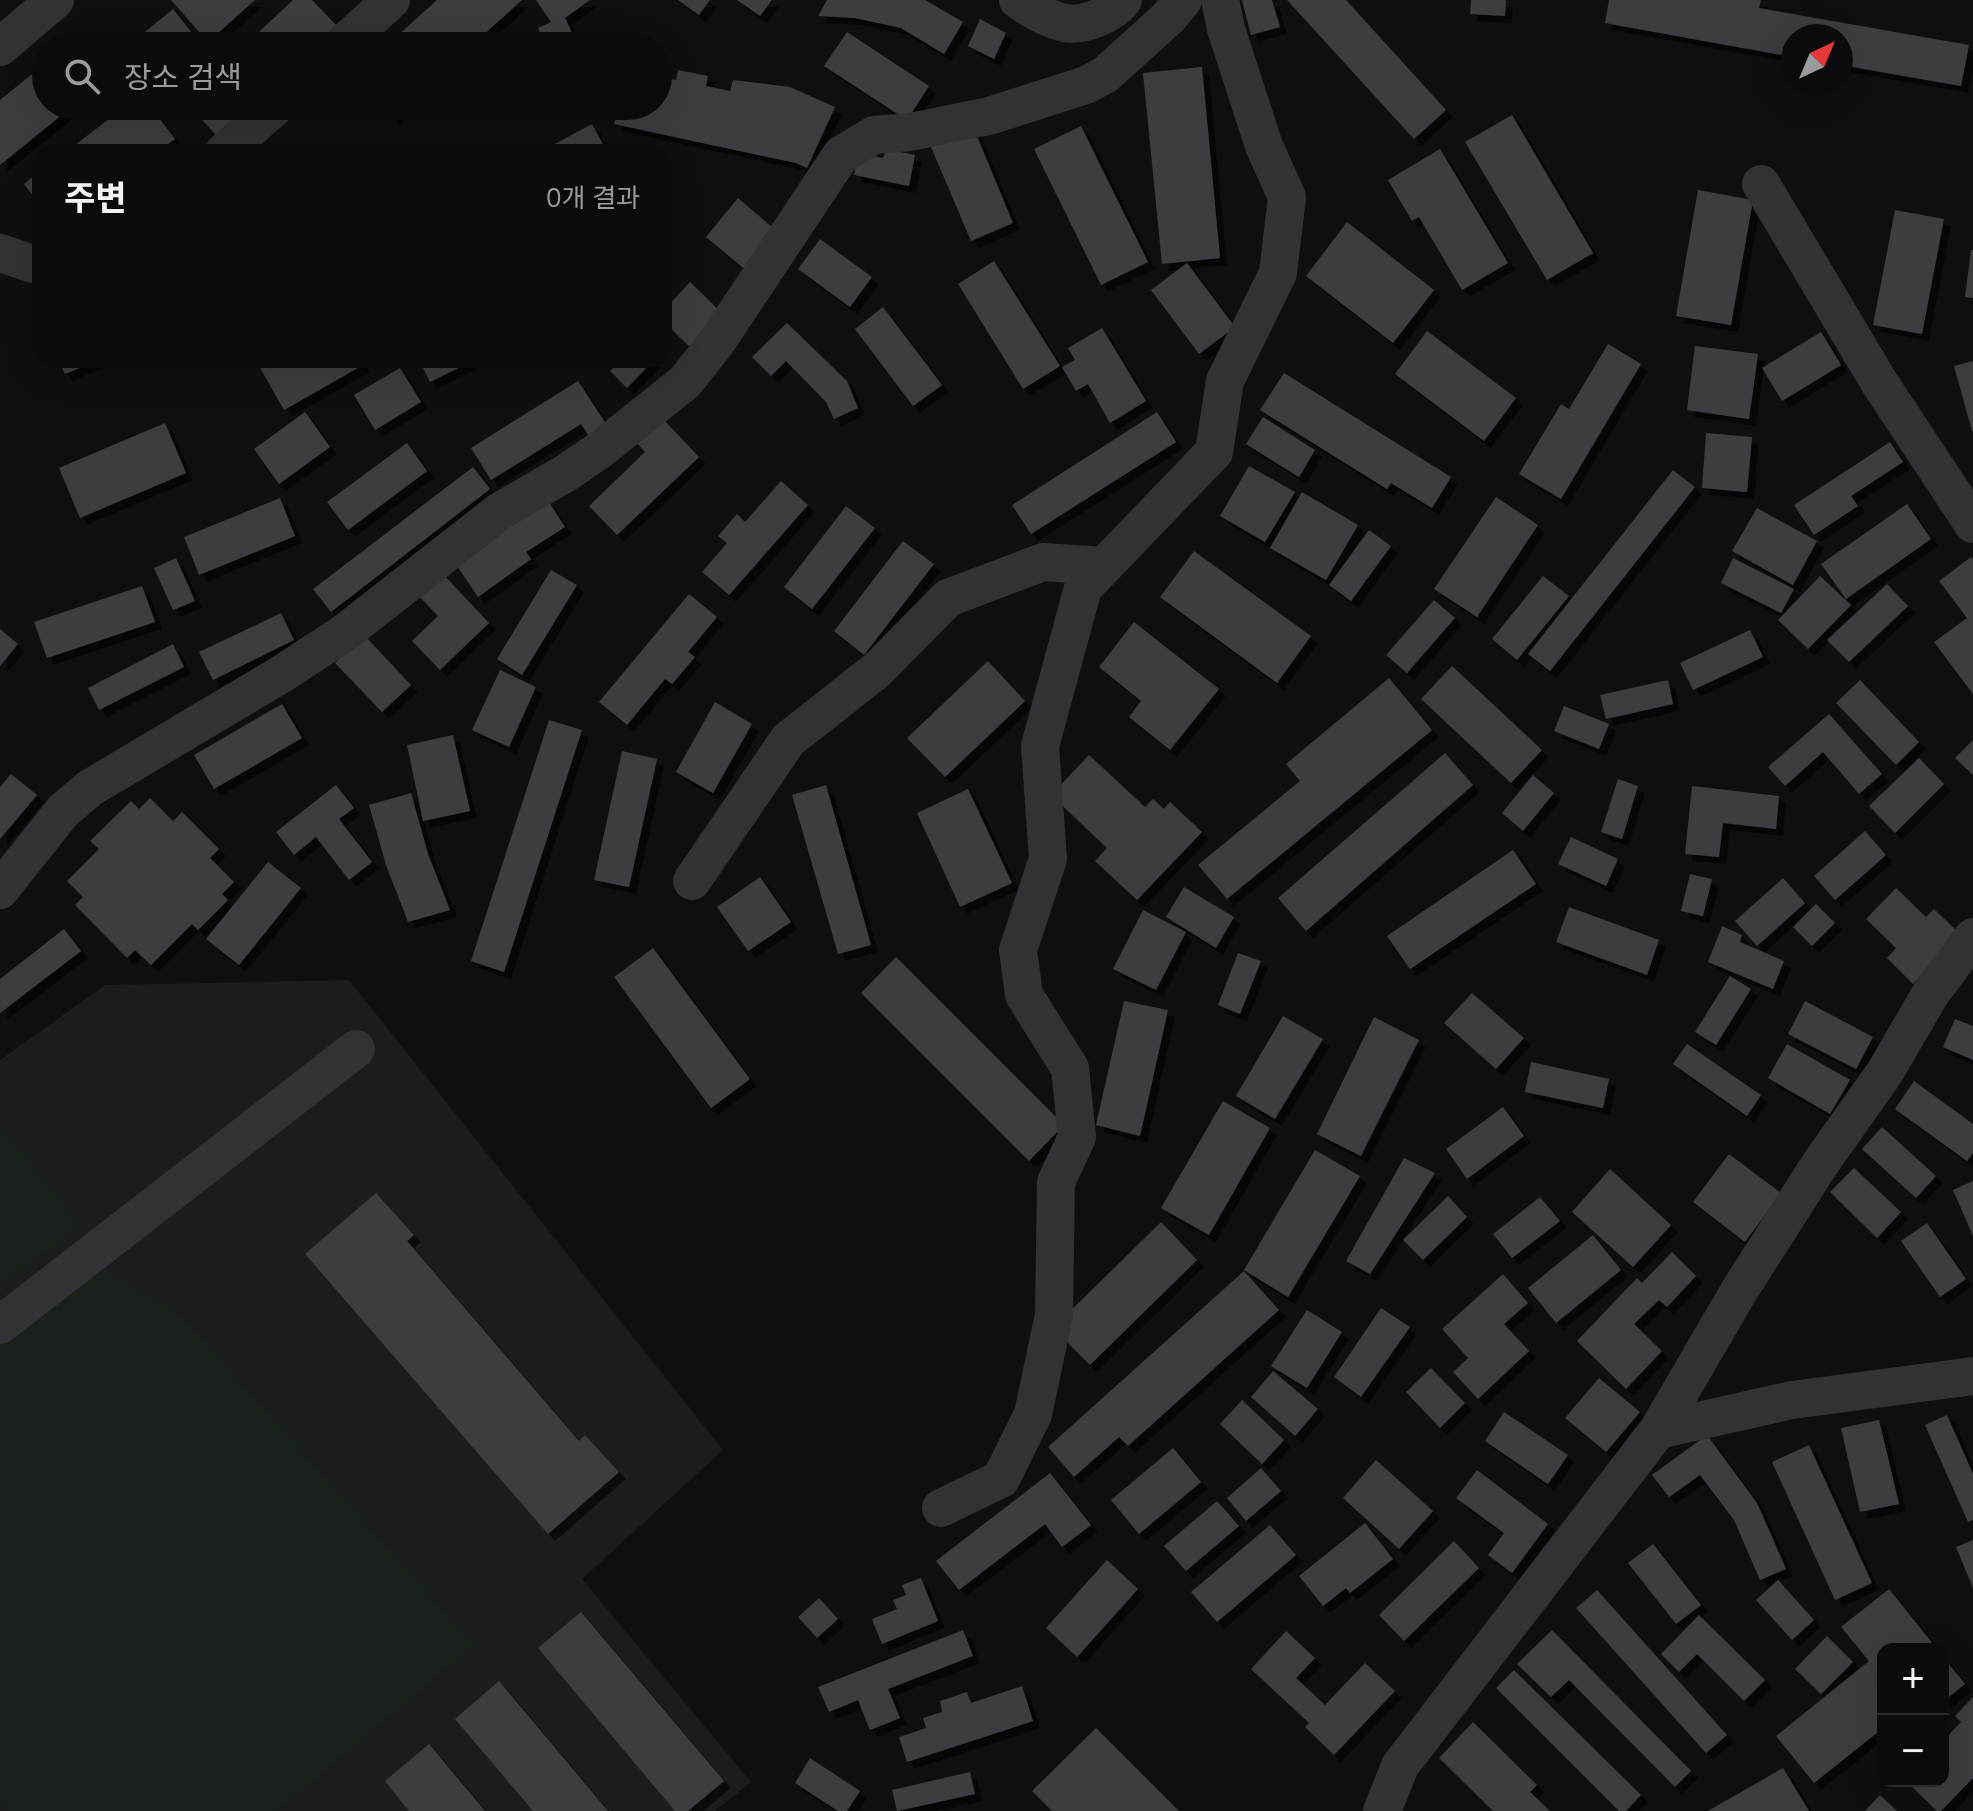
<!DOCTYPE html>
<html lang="ko">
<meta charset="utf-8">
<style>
:root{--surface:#0b0b0d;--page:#141416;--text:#f1f3f6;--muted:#9a9b9d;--line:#2b2b2e}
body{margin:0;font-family:"Nunito Sans","Noto Sans KR",sans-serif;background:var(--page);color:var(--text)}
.controls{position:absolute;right:24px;bottom:24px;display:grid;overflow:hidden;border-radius:16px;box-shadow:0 8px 32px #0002}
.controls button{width:72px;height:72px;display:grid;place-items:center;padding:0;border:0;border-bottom:2px solid var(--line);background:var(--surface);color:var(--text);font:40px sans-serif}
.compass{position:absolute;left:1781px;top:24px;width:72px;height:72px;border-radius:50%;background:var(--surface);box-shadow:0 8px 32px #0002;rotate:44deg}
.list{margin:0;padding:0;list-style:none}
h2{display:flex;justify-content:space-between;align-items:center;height:104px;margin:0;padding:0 32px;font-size:34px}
h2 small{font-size:26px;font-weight:400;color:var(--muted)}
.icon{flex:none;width:44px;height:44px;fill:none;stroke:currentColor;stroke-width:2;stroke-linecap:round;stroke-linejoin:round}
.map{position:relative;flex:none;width:1973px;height:1811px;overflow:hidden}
.search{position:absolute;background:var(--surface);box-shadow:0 8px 32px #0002;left:32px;top:32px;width:640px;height:88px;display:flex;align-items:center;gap:20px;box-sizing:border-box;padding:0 28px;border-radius:44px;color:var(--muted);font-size:30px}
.panel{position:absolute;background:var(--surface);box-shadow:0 8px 32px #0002;left:32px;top:144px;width:640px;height:224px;border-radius:24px}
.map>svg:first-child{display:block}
</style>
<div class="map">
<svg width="1973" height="1811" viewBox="0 0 1973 1811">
<defs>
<filter id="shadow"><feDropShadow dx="7" dy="7" stdDeviation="0" flood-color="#0009"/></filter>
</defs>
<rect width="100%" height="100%" fill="#0f0f11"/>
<path fill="#1b1c1e" d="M 349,980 L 723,1450 L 582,1579 L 751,1782 L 715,1811 L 0,1811 L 0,1060 L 105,985 Z"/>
<path fill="#19211a" d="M 0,1125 L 82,1226 L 0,1286 Z
M 101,1266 L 181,1315 L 475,1645 L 278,1811 L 8,1811 L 0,1803 L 0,1344 Z"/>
<path fill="#3b3d41" filter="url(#shadow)" d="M 171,0 L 255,0 L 208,42 Z
M 293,0 L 312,0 L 337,26 L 316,46 L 244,46 Z
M 437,0 L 522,0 L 471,46 L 386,46 Z
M 536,0 L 590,0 L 565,18 L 574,37 L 553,46 L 546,46 L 538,28 L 551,22 Z
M 678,0 L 710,0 L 699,15 Z
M 737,0 L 772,0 L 760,16 Z
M 827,0 L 925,0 L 963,22 L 944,54 L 901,28 L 855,18 L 818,16 Z
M 1242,0 L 1272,0 L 1280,27 L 1251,35 Z
M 1287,0 L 1346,0 L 1446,110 L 1414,139 Z
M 1471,0 L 1506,0 L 1505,16 L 1470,14 Z
M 1609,0 L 1761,0 L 1759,8 L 1969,45 L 1961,86 L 1841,65 L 1841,36 L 1793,36 L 1793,57 L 1605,23 Z
M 173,9 L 200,43 L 197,46 L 128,46 Z
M 980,19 L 1006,33 L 994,59 L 968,46 Z
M 847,32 L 929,86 L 907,120 L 824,66 Z
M 46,63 L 46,106 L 73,106 L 0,165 L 0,100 Z
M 1202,67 L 1220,258 L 1162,264 L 1143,73 Z
M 678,70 L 708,76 L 706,86 L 730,91 L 733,80 L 790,87 L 835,107 L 807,168 L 796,163 L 614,124 L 618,106 L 658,106 L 658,76 L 676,80 Z
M 126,106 L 150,106 L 175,139 L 157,152 L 66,152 Z
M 189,106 L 252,106 L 219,138 Z
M 383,106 L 405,106 L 393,117 Z
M 1512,115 L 1593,253 L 1547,280 L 1465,142 Z
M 592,124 L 607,152 L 540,152 Z
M 1081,126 L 1148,262 L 1101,285 L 1034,149 Z
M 974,129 L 1013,223 L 971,241 L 931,147 Z
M 886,149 L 915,155 L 909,186 L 854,175 L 858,153 L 883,158 Z
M 1440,149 L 1508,263 L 1462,290 L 1419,217 L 1412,221 L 1388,180 Z
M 40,171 L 40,205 L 24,184 Z
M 1698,190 L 1753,200 L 1731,325 L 1676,316 Z
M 738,198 L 779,233 L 747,271 L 706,237 Z
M 1895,210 L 1944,219 L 1922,334 L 1873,325 Z
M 1347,222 L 1434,290 L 1393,343 L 1306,276 Z
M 820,239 L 872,277 L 850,307 L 798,269 Z
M 1971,250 L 1973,250 L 1973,298 L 1965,297 Z
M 994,261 L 1060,366 L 1023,389 L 958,284 Z
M 1187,263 L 1235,327 L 1199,354 L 1151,290 Z
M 690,282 L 724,315 L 692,349 L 664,322 L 664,310 Z
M 883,307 L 942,385 L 913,406 L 855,329 Z
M 787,323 L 847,381 L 858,408 L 834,419 L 826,402 L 786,361 L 771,376 L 752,357 Z
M 1102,328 L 1146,401 L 1110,423 L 1088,384 L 1076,391 L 1062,367 L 1075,360 L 1068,348 Z
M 1427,331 L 1516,398 L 1484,441 L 1395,374 Z
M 1821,332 L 1841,365 L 1782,401 L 1762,368 Z
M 1608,344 L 1641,364 L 1561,499 L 1519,474 L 1561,404 L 1569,409 Z
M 1695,346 L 1758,354 L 1749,419 L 1687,410 Z
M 58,360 L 99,360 L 65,374 Z
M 269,360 L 360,360 L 363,365 L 284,410 L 259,366 Z
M 419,360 L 475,360 L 430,382 Z
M 621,360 L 654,360 L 627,388 L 610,371 Z
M 1973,361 L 1973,431 L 1972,431 L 1954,366 Z
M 400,368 L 421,402 L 375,430 L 354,395 Z
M 1284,373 L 1451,477 L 1432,508 L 1391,483 L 1387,489 L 1260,410 Z
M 578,381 L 610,430 L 592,441 L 581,424 L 491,480 L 471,448 Z
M 305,412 L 330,447 L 279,484 L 254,449 Z
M 1157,412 L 1176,442 L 1031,534 L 1012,505 Z
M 661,417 L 699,457 L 617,535 L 589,506 L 645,452 L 636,442 Z
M 1263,417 L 1315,450 L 1299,477 L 1246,444 Z
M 165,423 L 186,473 L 80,518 L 59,468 Z
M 1706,433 L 1752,437 L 1747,492 L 1702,488 Z
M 1890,442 L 1903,462 L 1851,496 L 1858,506 L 1814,535 L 1794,505 Z
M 407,443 L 427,471 L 348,530 L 327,502 Z
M 1249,466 L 1295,492 L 1265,542 L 1220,516 Z
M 473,467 L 490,489 L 331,612 L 313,589 Z
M 1673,470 L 1695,487 L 1550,671 L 1528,654 Z
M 781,481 L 808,505 L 729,595 L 702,572 L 727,543 L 718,536 L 737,514 L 745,522 Z
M 1302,492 L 1358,525 L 1326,580 L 1270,548 Z
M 1496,497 L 1538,525 L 1477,617 L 1434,589 Z
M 280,498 L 295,536 L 199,575 L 184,537 Z
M 547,499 L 565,527 L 526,552 L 531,559 L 478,597 L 455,563 Z
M 1907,504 L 1931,539 L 1846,599 L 1821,564 Z
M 846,506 L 875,528 L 812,609 L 784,587 Z
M 1757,508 L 1817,541 L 1793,585 L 1732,551 Z
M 1369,530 L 1391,546 L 1351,601 L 1329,585 Z
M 903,541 L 934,564 L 864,655 L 834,631 Z
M 1194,551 L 1311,636 L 1277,683 L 1160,597 Z
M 1971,557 L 1973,559 L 1973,694 L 1934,642 L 1967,618 L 1939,581 Z
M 176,558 L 195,601 L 173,610 L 154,568 Z
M 1733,558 L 1794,589 L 1781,613 L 1721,583 Z
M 551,570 L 577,585 L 522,675 L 497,659 Z
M 441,572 L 489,623 L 440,670 L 412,641 L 438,616 L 417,594 Z
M 1543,576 L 1569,596 L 1517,660 L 1492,639 Z
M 1820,576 L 1851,605 L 1808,649 L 1778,620 Z
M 1887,584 L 1908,606 L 1849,662 L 1827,640 Z
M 142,586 L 155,622 L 47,658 L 34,622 Z
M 689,594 L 717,617 L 688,652 L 695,657 L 672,684 L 665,679 L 627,725 L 599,702 Z
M 1434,600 L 1455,618 L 1407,673 L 1386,655 Z
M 281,613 L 294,640 L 213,680 L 199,652 Z
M 1134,622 L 1219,689 L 1170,750 L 1129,717 L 1141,701 L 1099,667 Z
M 0,629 L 18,644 L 0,666 Z
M 1750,630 L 1763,657 L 1693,690 L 1680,663 Z
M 364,635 L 411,685 L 382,712 L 335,663 Z
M 173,644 L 184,667 L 99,710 L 88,688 Z
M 988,661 L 1025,701 L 945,777 L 907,738 Z
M 1452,666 L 1542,750 L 1511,783 L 1421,699 Z
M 500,670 L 536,687 L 509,747 L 472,730 Z
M 1389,678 L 1432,730 L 1227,899 L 1198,865 L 1300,781 L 1286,764 Z
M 1668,680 L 1673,704 L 1606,719 L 1600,695 Z
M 1860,680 L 1919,742 L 1896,765 L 1836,703 Z
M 715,702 L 752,724 L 713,793 L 676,772 Z
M 282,704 L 302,738 L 214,789 L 194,755 Z
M 1564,706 L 1609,724 L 1599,749 L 1554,731 Z
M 1829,714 L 1882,774 L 1859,794 L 1823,752 L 1785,786 L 1768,767 Z
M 549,720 L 582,730 L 504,972 L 471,961 Z
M 453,735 L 470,811 L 423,821 L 407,745 Z
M 1973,740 L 1973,775 L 1955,758 Z
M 622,751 L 657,759 L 629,887 L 594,880 Z
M 1445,753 L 1473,785 L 1306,931 L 1278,898 Z
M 1089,755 L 1145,807 L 1153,799 L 1164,809 L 1170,802 L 1202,832 L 1137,900 L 1095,861 L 1107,848 L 1051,795 Z
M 1919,758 L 1944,784 L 1895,833 L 1869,806 Z
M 11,774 L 37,795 L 0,839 L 0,787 Z
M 1533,775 L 1554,793 L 1523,831 L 1502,813 Z
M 1618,779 L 1638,786 L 1622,839 L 1601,832 Z
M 336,785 L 354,808 L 339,819 L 372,862 L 349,880 L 316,837 L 294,855 L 276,832 Z
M 826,785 L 871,945 L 838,954 L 792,795 Z
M 1692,786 L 1779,796 L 1776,829 L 1723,823 L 1719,857 L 1685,854 Z
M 968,789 L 1012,883 L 960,907 L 917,813 Z
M 411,793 L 428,854 L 450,910 L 408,922 L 386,865 L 369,805 Z
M 150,798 L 173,821 L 182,812 L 219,849 L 210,858 L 234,882 L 222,894 L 228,900 L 198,930 L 192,924 L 151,965 L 135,950 L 127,958 L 75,905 L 83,897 L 67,881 L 99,849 L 90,841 L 131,801 L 139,809 Z
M 1865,831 L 1886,855 L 1835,900 L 1814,876 Z
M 1571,837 L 1618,859 L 1606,886 L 1558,864 Z
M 1513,850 L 1536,884 L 1410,969 L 1387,936 Z
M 268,862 L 301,888 L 239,965 L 206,939 Z
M 1690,874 L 1712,879 L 1703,916 L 1681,911 Z
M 760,877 L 791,922 L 748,951 L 717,907 Z
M 1783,878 L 1805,903 L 1757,946 L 1735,921 Z
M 1184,887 L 1234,917 L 1216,948 L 1166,917 Z
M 1896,888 L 1926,917 L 1934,909 L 1961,935 L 1913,984 L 1887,958 L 1896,948 L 1866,919 Z
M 1816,904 L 1835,923 L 1812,946 L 1793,927 Z
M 1569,907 L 1659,940 L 1647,975 L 1556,942 Z
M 1143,910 L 1186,932 L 1156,990 L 1113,969 Z
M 1722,926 L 1742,935 L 1740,942 L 1784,961 L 1773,989 L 1708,962 Z
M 64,929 L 81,951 L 0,1013 L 0,979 Z
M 653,948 L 750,1079 L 711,1108 L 614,977 Z
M 1238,953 L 1261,961 L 1240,1014 L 1218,1005 Z
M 896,957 L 1064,1125 L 1029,1161 L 861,993 Z
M 1730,976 L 1751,989 L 1716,1045 L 1695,1032 Z
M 1472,993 L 1524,1038 L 1496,1069 L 1444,1023 Z
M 1124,1001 L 1168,1010 L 1140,1136 L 1096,1125 Z
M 1805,1001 L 1873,1037 L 1856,1069 L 1788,1034 Z
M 1283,1016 L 1323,1039 L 1275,1119 L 1236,1096 Z
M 1374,1017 L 1419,1040 L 1361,1156 L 1317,1134 Z
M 1955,1019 L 1973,1026 L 1973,1060 L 1943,1047 Z
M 1687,1044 L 1761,1095 L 1747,1116 L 1673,1064 Z
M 1787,1044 L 1850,1080 L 1830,1114 L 1768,1078 Z
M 1531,1062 L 1609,1079 L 1603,1108 L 1525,1092 Z
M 1914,1081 L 1973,1124 L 1973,1153 L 1967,1161 L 1895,1109 Z
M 1223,1101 L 1270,1128 L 1209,1235 L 1161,1208 Z
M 1503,1107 L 1524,1136 L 1467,1179 L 1446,1149 Z
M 1882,1127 L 1936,1176 L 1916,1198 L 1862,1149 Z
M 1315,1150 L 1360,1176 L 1288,1297 L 1244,1270 Z
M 1729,1154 L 1781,1193 L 1745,1242 L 1693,1202 Z
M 1404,1158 L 1435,1173 L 1370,1274 L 1346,1261 Z
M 1854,1168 L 1901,1212 L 1877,1238 L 1830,1192 Z
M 1610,1169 L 1671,1225 L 1633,1267 L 1572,1212 Z
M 1973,1181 L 1973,1236 L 1953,1190 Z
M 376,1193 L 414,1235 L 407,1241 L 579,1441 L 585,1435 L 619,1472 L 548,1534 L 305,1254 Z
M 1448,1196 L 1467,1217 L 1423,1260 L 1403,1240 Z
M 1540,1197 L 1560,1221 L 1512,1258 L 1493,1234 Z
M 1161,1222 L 1197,1260 L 1090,1365 L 1053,1328 Z
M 1927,1223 L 1966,1279 L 1940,1297 L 1901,1241 Z
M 1593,1235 L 1621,1270 L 1556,1323 L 1528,1288 Z
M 1672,1252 L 1696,1276 L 1667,1307 L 1659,1300 L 1634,1324 L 1662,1351 L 1626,1389 L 1577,1341 L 1637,1278 L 1642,1283 Z
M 1244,1271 L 1279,1310 L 1128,1446 L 1119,1437 L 1074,1477 L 1048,1447 Z
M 1503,1274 L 1528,1303 L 1504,1324 L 1529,1351 L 1478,1399 L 1453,1372 L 1468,1358 L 1442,1329 Z
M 1381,1308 L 1410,1327 L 1361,1397 L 1334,1377 Z
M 1307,1310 L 1342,1332 L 1307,1388 L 1271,1366 Z
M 1431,1368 L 1465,1403 L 1440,1428 L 1406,1392 Z
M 1273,1371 L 1318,1409 L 1295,1436 L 1251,1397 Z
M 1599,1378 L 1640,1412 L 1606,1452 L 1565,1418 Z
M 1242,1400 L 1284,1440 L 1262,1464 L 1220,1424 Z
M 1504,1412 L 1568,1455 L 1548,1484 L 1485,1441 Z
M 1947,1415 L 1973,1474 L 1973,1520 L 1968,1522 L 1925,1425 Z
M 1879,1420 L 1899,1504 L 1860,1512 L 1841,1428 Z
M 1707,1435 L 1757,1503 L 1786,1569 L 1760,1580 L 1734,1520 L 1700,1475 L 1669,1497 L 1652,1475 Z
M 1809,1445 L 1872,1583 L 1835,1600 L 1772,1462 Z
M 1173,1448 L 1201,1482 L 1139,1534 L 1111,1500 Z
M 1376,1460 L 1433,1511 L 1399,1549 L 1343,1498 Z
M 1261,1468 L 1281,1491 L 1246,1521 L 1227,1498 Z
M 1477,1470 L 1548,1524 L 1512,1573 L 1488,1555 L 1504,1533 L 1456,1498 Z
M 1050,1473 L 1091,1525 L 1062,1547 L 1045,1524 L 959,1590 L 936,1561 Z
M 1217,1501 L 1239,1526 L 1186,1571 L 1164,1546 Z
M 1365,1523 L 1393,1559 L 1350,1593 L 1346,1588 L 1323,1606 L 1299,1576 Z
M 1270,1525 L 1296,1555 L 1217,1622 L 1191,1592 Z
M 1973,1540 L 1973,1588 L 1956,1547 Z
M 1454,1541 L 1479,1568 L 1404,1641 L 1379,1615 Z
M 1653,1544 L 1701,1605 L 1676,1624 L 1628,1563 Z
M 1107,1560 L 1138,1589 L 1077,1657 L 1046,1628 Z
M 921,1578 L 938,1621 L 882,1644 L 872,1619 L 897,1609 L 893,1600 L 906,1595 L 902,1585 Z
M 1778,1580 L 1814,1620 L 1792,1640 L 1756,1600 Z
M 1889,1589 L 1937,1649 L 1883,1649 L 1883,1728 L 1814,1783 L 1776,1736 L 1869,1661 L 1841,1627 Z
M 1597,1590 L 1727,1735 L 1706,1753 L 1576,1608 Z
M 819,1598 L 838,1619 L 817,1638 L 798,1617 Z
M 581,1612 L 724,1781 L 688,1811 L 675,1811 L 538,1648 Z
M 1699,1615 L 1765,1680 L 1744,1701 L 1697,1654 L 1679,1672 L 1661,1654 Z
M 963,1630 L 973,1656 L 888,1689 L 900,1718 L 870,1730 L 858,1700 L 829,1712 L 818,1687 Z
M 1552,1630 L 1691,1771 L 1675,1787 L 1569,1680 L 1551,1697 L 1517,1664 Z
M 1286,1631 L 1315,1658 L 1296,1678 L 1325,1705 L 1365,1663 L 1395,1691 L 1334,1755 L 1305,1727 L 1309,1723 L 1251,1669 Z
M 1827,1636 L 1853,1662 L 1821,1694 L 1795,1669 Z
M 1943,1657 L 1965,1684 L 1943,1702 Z
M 1514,1670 L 1641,1795 L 1626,1811 L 1619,1811 L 1496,1688 Z
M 499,1681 L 608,1811 L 533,1811 L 455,1719 Z
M 1022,1686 L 1033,1721 L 907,1762 L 899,1737 L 926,1728 L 923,1718 L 942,1712 L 940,1701 L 967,1692 L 971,1703 Z
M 1973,1697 L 1973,1778 L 1941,1811 L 1937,1811 L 1906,1781 L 1943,1781 L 1943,1741 L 1961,1722 L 1955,1716 Z
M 1473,1722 L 1537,1785 L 1530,1792 L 1550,1811 L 1493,1811 L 1439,1758 Z
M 1096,1728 L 1179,1811 L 1052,1811 L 1032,1791 Z
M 429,1744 L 485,1811 L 409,1811 L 385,1781 Z
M 810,1758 L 860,1791 L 847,1811 L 838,1811 L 795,1783 Z
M 1783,1768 L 1809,1811 L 1708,1811 Z
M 970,1772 L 975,1794 L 897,1811 L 892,1790 Z
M 1880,1795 L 1897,1811 L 1865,1811 Z"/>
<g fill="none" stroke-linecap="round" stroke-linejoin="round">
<path stroke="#303236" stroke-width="38" d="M 1018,0 C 1031,9 1050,20 1065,23 C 1083,27 1113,14 1123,0
M 341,46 L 391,0
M 0,47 L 55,0
M 224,152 L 276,106
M 1761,184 L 1879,382 L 1973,524
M 0,253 L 33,264 L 40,263
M 692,881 L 788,740 L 877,670 L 948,598 L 1043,562 L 1104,566
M 0,890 L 63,811 L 90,788 L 280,675 L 343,634 L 500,511 L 566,473 L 601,449 L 685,382 L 716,343 L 841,155 L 874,135 L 910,132 L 989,116 L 1086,85 L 1105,75 L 1168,18 L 1183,0
M 0,1325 L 356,1049
M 1658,1430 L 1792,1400 L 1973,1376
M 941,1508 L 1001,1479 L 1033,1414 L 1054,1315 L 1056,1182 L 1077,1137 L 1070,1068 L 1024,995 L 1018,950 L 1048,859 L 1040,746 L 1083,588 L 1214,452 L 1225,381 L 1278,273 L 1287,197 L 1264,146 L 1226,29 L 1220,0
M 1382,1811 L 1400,1766 L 1658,1430 L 1739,1291 L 1820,1164 L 1885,1072 L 1931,993 L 1973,937"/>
</g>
</svg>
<div class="controls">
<button>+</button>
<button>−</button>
</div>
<svg class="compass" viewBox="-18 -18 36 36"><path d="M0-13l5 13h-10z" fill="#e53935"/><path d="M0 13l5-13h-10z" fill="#9a9b9d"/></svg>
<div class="search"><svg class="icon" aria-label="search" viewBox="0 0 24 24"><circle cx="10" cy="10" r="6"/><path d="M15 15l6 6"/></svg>장소 검색</div>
<section class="panel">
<h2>주변<small>0개 결과</small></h2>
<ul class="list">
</ul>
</section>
</div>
